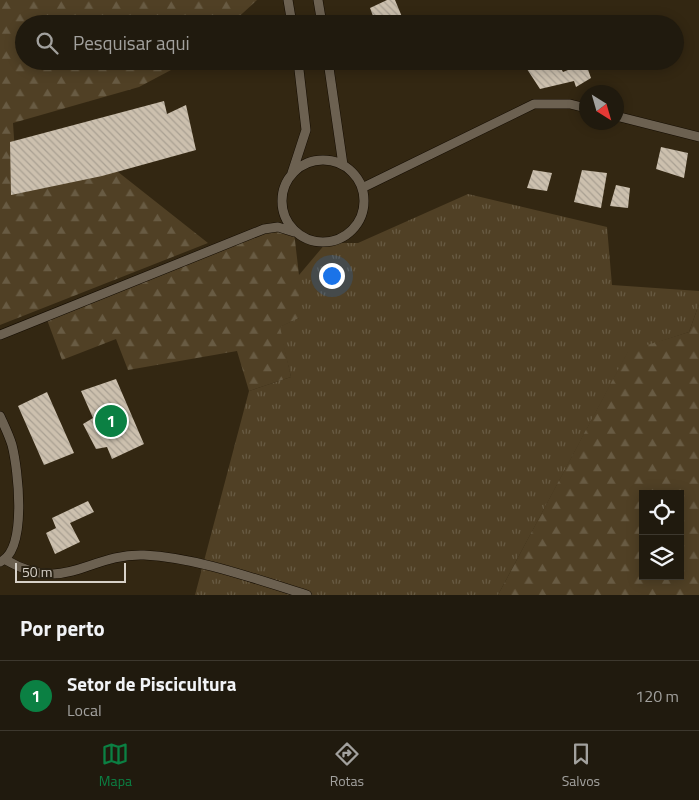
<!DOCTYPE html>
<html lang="pt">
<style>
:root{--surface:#201a0e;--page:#282317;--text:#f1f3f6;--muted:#a2a19e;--line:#3d382e;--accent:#0b8043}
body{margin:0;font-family:"Titillium Web",sans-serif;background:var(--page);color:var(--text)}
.controls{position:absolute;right:15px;bottom:15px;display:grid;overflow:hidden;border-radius:0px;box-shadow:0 2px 12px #0003}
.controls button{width:45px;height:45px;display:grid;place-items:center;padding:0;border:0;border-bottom:1px solid var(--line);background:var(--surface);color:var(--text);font:25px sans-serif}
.compass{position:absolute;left:579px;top:85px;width:45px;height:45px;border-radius:50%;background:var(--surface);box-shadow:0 2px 12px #0003;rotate:143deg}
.scale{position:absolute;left:15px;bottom:12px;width:111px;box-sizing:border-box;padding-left:5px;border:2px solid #d7d1c8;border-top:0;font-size:14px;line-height:18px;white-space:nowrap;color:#d7d1c8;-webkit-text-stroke:4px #2a2213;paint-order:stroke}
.you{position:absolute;left:331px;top:275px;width:18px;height:18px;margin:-12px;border:4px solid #fff;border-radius:50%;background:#1a73e8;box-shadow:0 0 0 8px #1a73e833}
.badge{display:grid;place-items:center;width:32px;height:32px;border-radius:50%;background:var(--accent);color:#fff;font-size:16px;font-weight:700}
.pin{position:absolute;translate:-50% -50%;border:2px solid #fff;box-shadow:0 1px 5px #0006}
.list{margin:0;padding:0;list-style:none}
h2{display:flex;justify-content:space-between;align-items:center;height:65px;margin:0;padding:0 20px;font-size:21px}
h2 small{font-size:16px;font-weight:400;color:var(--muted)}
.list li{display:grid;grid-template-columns:32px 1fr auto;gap:15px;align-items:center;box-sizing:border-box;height:70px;padding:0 20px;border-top:1px solid var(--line)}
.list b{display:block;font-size:19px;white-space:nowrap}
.list p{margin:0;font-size:16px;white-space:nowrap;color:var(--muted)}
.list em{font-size:16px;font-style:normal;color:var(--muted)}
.icon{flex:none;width:28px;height:28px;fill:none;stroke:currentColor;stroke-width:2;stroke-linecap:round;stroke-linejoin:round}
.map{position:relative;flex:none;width:699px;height:595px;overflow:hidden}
.search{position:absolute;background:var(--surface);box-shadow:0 2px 12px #0003;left:15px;right:15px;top:15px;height:55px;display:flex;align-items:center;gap:12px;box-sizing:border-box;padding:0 18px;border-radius:28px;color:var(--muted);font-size:19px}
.sheet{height:135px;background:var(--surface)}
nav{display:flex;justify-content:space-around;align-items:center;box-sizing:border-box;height:70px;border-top:1px solid var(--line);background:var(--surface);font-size:14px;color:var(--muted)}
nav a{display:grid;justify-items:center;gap:2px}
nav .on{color:var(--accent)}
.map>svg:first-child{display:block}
</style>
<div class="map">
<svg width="699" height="595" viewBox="0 0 699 595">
<defs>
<pattern id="grass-tufts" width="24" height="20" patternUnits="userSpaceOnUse" patternTransform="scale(1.25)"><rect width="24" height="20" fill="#504025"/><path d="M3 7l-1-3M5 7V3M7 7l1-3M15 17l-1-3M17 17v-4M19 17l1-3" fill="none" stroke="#685b43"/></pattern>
<pattern id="forest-firs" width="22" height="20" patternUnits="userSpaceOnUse" patternTransform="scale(1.25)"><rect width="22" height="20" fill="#504025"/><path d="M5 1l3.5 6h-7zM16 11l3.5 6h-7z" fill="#685b43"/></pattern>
<pattern id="building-back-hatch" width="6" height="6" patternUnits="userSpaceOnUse" patternTransform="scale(1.25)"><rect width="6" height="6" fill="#ccc0ae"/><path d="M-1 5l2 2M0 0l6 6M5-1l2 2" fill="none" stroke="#a9a092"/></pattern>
</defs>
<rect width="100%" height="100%" fill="#2a2213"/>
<path fill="#332712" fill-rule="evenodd" d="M 0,0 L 699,0 L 699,595 L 0,595 ZM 24,24 L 675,24 L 675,61 L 24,61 ZM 586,92 L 616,92 L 616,122 L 586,122 ZM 643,494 L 680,494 L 680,576 L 643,576 Z"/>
<path fill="url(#grass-tufts)" d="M 468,194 L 607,227 L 612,285 L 699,291 L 699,304 L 689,332 L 628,352 L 498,595 L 195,595 L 249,391 L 291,377 L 279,327 L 299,318 L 299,275 L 326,243 L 358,243 Z"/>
<path fill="url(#forest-firs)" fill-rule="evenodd" d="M 0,0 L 257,0 L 231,24 L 24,24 L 24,61 L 188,61 L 139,87 L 13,123 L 17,183 L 108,164 L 208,243 L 0,325 Z
M 264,229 L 294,232 L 299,275 L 299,318 L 280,327 L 291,377 L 249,391 L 237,351 L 128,370 L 116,339 L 62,360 L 46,317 Z
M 699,304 L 699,595 L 498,595 L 628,351 L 689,332 ZM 643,494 L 680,494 L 680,576 L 643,576 Z"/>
<path fill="url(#building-back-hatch)" d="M 387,0 L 395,0 L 405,24 L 376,24 L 370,8 Z
M 393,61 L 416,61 L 409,68 L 397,70 Z
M 527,61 L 548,61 L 551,65 L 557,61 L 563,72 L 568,70 L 564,61 L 585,61 L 591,78 L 576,87 L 574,81 L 540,89 L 523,63 Z
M 164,101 L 167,114 L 186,105 L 196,150 L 102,176 L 11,195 L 10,142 Z
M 661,147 L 688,153 L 684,178 L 656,169 Z
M 533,170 L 552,173 L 547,191 L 527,188 Z
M 582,170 L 607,173 L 601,208 L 574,202 Z
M 616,185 L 630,188 L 628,208 L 610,206 Z
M 116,379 L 144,444 L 112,459 L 107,447 L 96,449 L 83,424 L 93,418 L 81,391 Z
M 47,392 L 74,453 L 44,465 L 18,406 Z
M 88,501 L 94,512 L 70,523 L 80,542 L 55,554 L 46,533 L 56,528 L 52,518 Z"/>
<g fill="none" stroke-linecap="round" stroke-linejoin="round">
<defs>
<path id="service" d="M 288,0 L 292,24
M 318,0 L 322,24
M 328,61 L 343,165
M 616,116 L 699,137
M282 201a41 41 0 1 1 82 0a41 41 0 1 1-82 0Z
M 292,173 L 306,130 L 298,61
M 362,188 L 534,104 L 570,104 L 586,108
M 0,335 L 264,229 L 278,227 L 294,232
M 0,416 C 4,425 9,435 12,445 C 18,469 28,550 0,562
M 6,560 C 66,595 88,553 144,555 C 199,558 255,579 307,595"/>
</defs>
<use href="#service" stroke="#130b01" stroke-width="10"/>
<use href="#service" stroke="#6c6151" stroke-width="9"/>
</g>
</svg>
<div class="controls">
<button><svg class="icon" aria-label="locate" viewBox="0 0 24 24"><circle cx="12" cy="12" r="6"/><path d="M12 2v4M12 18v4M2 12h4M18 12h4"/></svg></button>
<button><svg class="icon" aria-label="layers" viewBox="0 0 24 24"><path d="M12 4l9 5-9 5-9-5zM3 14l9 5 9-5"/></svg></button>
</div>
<svg class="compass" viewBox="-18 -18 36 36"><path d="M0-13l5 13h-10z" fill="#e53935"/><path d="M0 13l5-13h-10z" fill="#a2a19e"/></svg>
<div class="scale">50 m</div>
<div class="you"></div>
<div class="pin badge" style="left:111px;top:421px">1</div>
<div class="search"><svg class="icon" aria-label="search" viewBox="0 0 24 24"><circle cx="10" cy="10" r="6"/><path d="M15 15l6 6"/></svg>Pesquisar aqui</div>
</div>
<section class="sheet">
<h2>Por perto<small></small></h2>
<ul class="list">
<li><span class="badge">1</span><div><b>Setor de Piscicultura</b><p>Local</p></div><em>120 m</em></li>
</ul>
</section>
<nav>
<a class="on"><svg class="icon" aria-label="map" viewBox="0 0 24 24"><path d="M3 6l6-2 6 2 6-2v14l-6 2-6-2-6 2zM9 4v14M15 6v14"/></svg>Mapa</a>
<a><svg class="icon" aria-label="directions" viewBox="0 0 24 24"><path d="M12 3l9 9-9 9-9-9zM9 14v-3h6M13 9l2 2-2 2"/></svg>Rotas</a>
<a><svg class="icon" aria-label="saved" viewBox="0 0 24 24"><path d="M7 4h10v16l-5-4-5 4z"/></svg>Salvos</a>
</nav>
